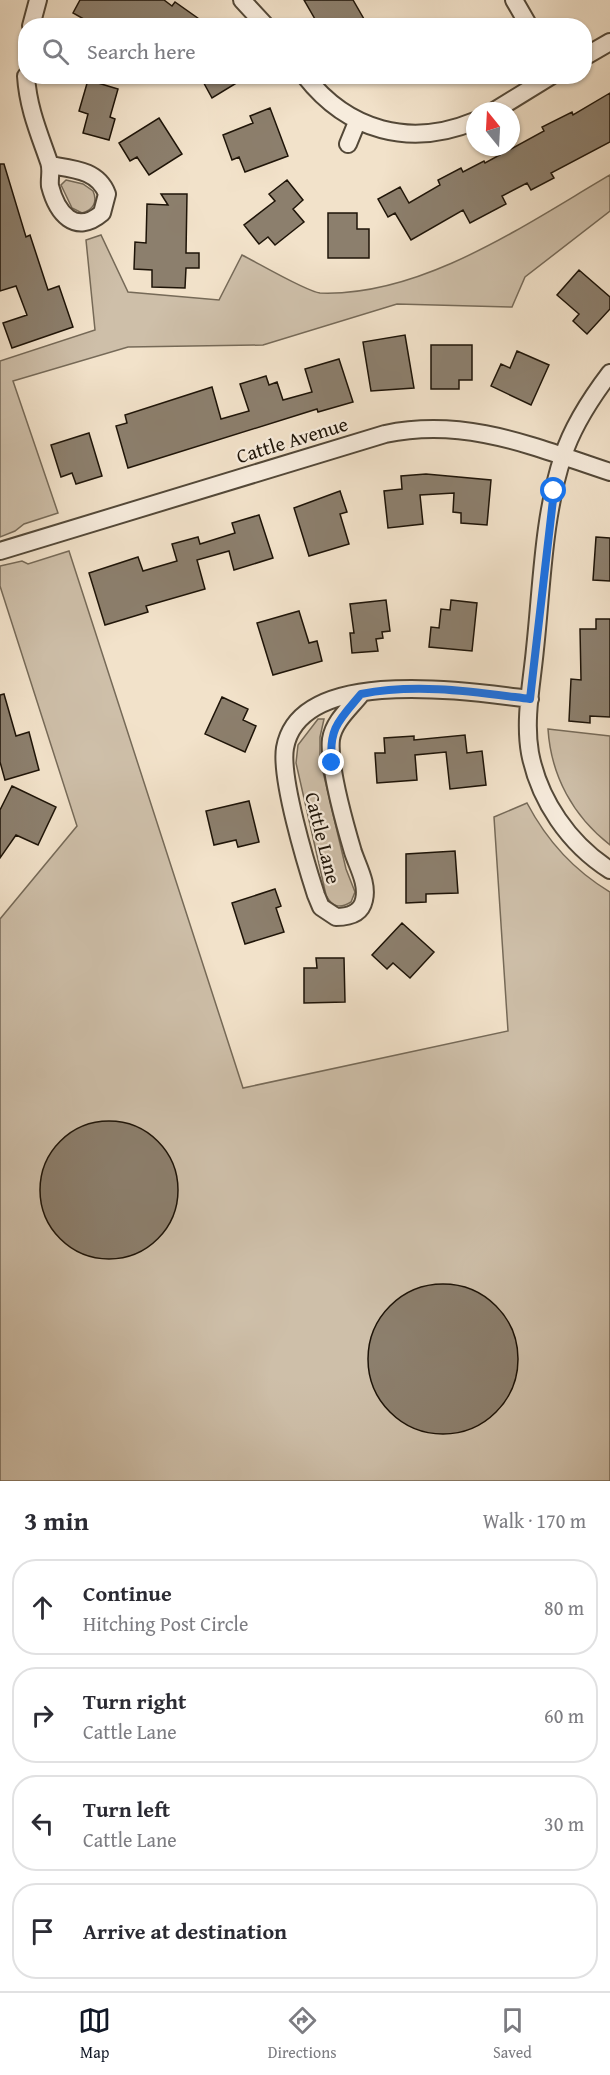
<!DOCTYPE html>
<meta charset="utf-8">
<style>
:root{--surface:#fff;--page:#f7f7f7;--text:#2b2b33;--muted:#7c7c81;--line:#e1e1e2;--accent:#111827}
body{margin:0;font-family:"Gentium Book Plus",serif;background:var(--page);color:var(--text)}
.compass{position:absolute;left:466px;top:102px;width:54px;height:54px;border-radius:50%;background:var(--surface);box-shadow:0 2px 4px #0004;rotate:342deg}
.stop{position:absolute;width:18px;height:18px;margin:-14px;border:4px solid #1a73e8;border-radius:50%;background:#fff}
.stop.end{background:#1a73e8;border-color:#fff;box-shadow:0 2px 6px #0008}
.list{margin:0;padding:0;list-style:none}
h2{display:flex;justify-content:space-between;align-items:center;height:78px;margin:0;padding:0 24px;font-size:26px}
h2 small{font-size:20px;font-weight:400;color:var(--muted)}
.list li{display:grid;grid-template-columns:39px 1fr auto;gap:18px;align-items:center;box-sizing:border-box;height:96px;margin:0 12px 12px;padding:0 12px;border:2px solid var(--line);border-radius:24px}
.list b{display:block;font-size:22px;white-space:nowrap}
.list p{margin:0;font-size:20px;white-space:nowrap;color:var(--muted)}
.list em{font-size:20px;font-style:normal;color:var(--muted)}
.icon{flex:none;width:33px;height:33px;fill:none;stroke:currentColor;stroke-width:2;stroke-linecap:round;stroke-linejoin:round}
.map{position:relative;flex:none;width:610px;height:1481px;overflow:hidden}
.search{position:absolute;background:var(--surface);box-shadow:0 2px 4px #0004;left:18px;right:18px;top:18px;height:66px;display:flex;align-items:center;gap:15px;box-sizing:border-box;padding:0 21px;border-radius:24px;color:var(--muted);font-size:22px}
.sheet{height:510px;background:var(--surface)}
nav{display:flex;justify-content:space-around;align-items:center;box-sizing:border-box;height:84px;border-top:2px solid var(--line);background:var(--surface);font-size:16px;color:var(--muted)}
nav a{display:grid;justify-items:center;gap:3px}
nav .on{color:var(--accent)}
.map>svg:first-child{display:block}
</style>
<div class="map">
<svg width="610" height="1481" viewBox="0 0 610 1481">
<rect width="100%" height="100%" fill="#f2e2ca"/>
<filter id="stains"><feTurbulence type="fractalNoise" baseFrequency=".00333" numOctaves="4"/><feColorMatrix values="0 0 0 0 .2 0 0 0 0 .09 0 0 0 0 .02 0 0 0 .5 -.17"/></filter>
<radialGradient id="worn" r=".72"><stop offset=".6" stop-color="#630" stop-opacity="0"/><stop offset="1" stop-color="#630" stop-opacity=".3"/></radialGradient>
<path fill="#cebfa9" stroke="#766a58" stroke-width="1.5" d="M 610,175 L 610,211 L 525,277 L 512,307 L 397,304 L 263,345 L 128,347 L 13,381 L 58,513 L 24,524 L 15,531 L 0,537 L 0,361 L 95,330 L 86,240 L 101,235 L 128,292 L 219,300 L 242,255 C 258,263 307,292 320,293 C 422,297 526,224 610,175 Z
M 66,180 L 83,184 L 93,191 C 98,202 93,210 82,213 L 72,208 L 61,185 Z
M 69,551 L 243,1088 L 508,1031 L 494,817 L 527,803 C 547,841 573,870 610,892 L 610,1481 L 0,1481 L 0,919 L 77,826 L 0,586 L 0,566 L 22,561 L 28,564 Z
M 318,719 L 324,719 L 320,737 L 320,759 L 346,869 L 355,892 L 351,902 C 340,909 332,907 326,895 L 296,763 L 298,745 Z
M 548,729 L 610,736 L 610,845 C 573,816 551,776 548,729 Z"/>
<path fill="#8c7f6d" stroke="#1e1408" stroke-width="1.5" d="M 80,0 L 164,0 L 172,6 L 175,2 L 209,26 L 96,26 L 73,13 Z
M 304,0 L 353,0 L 368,26 L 319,26 Z
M 200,76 L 248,76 L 212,98 Z
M 88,80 L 118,89 L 110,117 L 115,119 L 109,140 L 83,133 L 88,114 L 79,111 Z
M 610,93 L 610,142 L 551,173 L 554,178 L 531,190 L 527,183 L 502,196 L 506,204 L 470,223 L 463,210 L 411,240 L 395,213 L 388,217 L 378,199 L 400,187 L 409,203 L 440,185 L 438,180 L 461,168 L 463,172 L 484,161 L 485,163 L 544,131 L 542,127 L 572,112 L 573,115 Z
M 270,108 L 288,156 L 245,172 L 239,157 L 232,160 L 223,135 L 253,123 L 250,116 Z
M 159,118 L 182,154 L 149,175 L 137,157 L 130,161 L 119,143 Z
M 0,164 L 4,164 L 26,237 L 30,235 L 48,290 L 59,286 L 73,327 L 12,348 L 3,323 L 27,315 L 16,286 L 0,291 Z
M 287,180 L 303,200 L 293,209 L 304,222 L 275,245 L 268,237 L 259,244 L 244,225 L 275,201 L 269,194 Z
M 161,194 L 187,194 L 186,253 L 199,253 L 199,268 L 186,268 L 185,288 L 152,287 L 152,270 L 134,269 L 135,242 L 146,243 L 147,204 L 168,205 Z
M 328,213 L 357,213 L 357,229 L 369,229 L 369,258 L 328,258 Z
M 579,270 L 610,297 L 610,309 L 587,334 L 573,321 L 579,314 L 557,295 Z
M 405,335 L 414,388 L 371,391 L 363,342 Z
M 431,345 L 472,345 L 472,380 L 459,380 L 459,389 L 431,389 Z
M 517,351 L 549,365 L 531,405 L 491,386 L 501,364 L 510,368 Z
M 339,359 L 353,402 L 318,412 L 317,409 L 128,468 L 116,426 L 127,423 L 125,415 L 212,387 L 221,419 L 249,411 L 240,384 L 266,376 L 269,385 L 277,382 L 283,400 L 312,392 L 305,369 Z
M 89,433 L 102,476 L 76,484 L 72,473 L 61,477 L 51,445 Z
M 426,474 L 491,480 L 487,525 L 461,523 L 461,513 L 453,512 L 454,493 L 420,495 L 423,524 L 388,528 L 384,491 L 402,489 L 401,476 Z
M 340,491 L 347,512 L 340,514 L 349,544 L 309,556 L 294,508 Z
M 259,515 L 273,558 L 234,570 L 229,551 L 197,560 L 205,589 L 146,606 L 148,612 L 105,625 L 89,573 L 138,557 L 143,571 L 177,561 L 172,544 L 198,537 L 200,544 L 235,533 L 232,523 Z
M 596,537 L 610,538 L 610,581 L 593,580 Z
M 386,600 L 390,631 L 382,632 L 383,638 L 376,639 L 378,651 L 352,653 L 350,633 L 354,633 L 350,604 Z
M 451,600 L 477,603 L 472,651 L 429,647 L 431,627 L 439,628 L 441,609 L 450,610 Z
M 299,611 L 309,643 L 317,641 L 322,661 L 273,675 L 257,623 Z
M 596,619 L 610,619 L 610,717 L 590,716 L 590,723 L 569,721 L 571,679 L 581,680 L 580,629 L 596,629 Z
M 4,694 L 16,736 L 29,732 L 39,770 L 5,780 L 0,762 L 0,695 Z
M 222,697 L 248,709 L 243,720 L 256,726 L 245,752 L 205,734 Z
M 465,735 L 467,753 L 482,751 L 486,785 L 450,789 L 446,752 L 415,755 L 417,780 L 377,783 L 375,753 L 385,753 L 384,738 L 414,736 L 414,740 Z
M 12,786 L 56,807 L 38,845 L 16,835 L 0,858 L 0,810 Z
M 249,801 L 259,842 L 238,847 L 236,840 L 214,845 L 206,811 Z
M 455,851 L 458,893 L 426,894 L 426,902 L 406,903 L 406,854 Z
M 275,889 L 281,906 L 276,908 L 284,932 L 245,944 L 232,903 Z
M 402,923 L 434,952 L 410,978 L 393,963 L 387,969 L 372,955 Z
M 316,958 L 344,958 L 345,1002 L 304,1003 L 304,968 L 317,968 Z
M40 1190a69 69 0 1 1 138 0a69 69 0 1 1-138 0Z
M368 1359a75 75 0 1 1 150 0a75 75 0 1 1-150 0Z"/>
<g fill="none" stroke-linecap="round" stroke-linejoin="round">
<defs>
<path id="minor" d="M 242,0 L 266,26
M 514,0 L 529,26
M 31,26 L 38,0
M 584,57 L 610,42
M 26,76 C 28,108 39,133 49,162 C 52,170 49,178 50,186 C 57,213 75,236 102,213 L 107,194 C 98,170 73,169 50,165
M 305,76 C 348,131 410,148 475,121
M 494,111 L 551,76
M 348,144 L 357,122
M 610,373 C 591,398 573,425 563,456 C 543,517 542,585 535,649 C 532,682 524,719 530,753 C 539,800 569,844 610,870
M 0,551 L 385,434 C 467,417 534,447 610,472
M 361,694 C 350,708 334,721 331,739 C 328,766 345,825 353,852 C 358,867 368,884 364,900 C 361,914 348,917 336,917 L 321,907 L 316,895 C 306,864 280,778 285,748 C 300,664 472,692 530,699"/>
</defs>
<use href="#minor" stroke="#534838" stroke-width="20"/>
<use href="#minor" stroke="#f7ecdd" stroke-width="16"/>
</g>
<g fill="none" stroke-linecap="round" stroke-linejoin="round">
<path stroke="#1a73e8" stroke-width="8" d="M 332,763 C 328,728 340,719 361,694 C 418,683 474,692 530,699 L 554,491"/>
</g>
<g text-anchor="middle" stroke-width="4.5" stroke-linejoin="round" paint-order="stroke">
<g font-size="20" fill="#1e1408" stroke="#f7ecdd">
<text transform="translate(292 440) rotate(-17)" y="7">Cattle Avenue</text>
<text transform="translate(323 838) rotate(76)" y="7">Cattle Lane</text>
</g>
</g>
<rect width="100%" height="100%" filter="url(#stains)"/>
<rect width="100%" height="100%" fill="url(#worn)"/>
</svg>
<svg class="compass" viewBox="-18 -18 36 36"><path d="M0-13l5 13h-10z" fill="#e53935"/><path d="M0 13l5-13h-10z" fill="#7c7c81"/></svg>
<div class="stop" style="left:554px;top:491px"></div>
<div class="stop end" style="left:332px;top:763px"></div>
<div class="search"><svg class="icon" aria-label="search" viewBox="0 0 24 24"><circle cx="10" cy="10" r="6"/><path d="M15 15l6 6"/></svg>Search here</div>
</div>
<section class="sheet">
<h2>3 min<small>Walk · 170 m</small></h2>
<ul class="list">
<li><svg class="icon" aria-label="ahead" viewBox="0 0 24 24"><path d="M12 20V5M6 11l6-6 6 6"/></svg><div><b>Continue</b><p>Hitching Post Circle</p></div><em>80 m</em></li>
<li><svg class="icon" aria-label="right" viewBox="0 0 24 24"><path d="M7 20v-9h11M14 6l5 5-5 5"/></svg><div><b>Turn right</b><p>Cattle Lane</p></div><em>60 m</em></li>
<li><svg class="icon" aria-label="left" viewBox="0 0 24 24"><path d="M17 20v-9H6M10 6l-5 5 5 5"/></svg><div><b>Turn left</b><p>Cattle Lane</p></div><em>30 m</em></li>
<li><svg class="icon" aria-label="arrive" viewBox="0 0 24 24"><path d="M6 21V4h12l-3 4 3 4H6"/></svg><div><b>Arrive at destination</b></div></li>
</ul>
</section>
<nav>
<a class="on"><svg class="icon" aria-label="map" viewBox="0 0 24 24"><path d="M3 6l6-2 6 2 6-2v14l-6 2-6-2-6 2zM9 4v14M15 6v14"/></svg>Map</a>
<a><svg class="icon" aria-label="directions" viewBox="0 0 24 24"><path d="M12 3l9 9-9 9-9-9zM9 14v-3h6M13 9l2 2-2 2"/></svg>Directions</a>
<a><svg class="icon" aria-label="saved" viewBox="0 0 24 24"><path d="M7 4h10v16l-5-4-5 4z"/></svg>Saved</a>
</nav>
